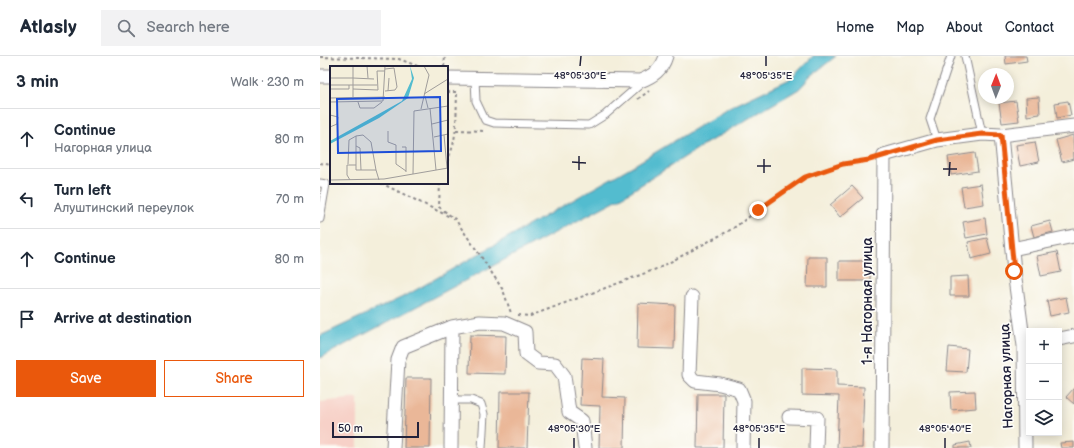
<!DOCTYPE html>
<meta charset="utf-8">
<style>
:root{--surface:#fff;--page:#f2f2f3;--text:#1f2937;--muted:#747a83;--line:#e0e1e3;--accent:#ea580c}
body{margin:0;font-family:"Balsamiq Sans",sans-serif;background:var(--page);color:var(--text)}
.controls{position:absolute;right:12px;bottom:12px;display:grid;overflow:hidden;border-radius:0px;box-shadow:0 2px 10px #0003}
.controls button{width:36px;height:36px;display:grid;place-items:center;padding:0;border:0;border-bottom:1px solid var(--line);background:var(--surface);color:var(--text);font:20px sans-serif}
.compass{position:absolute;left:658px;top:12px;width:36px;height:36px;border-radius:50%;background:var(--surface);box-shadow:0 2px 10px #0003;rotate:1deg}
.scale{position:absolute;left:12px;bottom:10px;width:87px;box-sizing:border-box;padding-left:4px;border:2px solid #22223b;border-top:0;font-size:11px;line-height:14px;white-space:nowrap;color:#22223b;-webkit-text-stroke:3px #fdfcf7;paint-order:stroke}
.stop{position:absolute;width:12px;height:12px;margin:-9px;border:3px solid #ea580c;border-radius:50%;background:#fff}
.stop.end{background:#ea580c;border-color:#fff;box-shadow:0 1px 4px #0008}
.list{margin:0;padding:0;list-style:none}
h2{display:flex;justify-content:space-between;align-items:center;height:52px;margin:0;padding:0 16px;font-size:17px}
h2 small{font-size:13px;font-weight:400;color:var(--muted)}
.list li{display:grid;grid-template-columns:26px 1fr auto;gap:12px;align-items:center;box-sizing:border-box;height:60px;padding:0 16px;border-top:1px solid var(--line)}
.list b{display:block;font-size:15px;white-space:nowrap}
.list p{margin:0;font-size:13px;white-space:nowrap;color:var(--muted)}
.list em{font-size:13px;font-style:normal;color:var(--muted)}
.actions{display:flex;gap:8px;padding:12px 16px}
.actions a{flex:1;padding:9px 0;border:1px solid var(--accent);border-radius:0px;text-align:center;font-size:14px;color:var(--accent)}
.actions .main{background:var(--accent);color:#fff}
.icon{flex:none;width:22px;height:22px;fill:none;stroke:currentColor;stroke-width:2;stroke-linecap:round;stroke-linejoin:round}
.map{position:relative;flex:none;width:754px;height:392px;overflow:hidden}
header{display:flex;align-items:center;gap:24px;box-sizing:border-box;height:56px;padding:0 20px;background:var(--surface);border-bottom:1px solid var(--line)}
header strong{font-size:19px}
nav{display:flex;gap:22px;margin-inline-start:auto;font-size:14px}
.search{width:280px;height:36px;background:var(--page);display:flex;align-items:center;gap:10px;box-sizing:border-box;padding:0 14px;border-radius:0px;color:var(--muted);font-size:15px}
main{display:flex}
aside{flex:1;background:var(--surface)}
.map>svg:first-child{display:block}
</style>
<header>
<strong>Atlasly</strong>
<div class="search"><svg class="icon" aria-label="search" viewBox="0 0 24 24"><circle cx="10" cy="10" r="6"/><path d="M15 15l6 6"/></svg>Search here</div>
<nav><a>Home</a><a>Map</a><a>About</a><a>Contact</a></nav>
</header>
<main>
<aside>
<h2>3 min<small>Walk · 230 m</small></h2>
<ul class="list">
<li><svg class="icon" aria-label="ahead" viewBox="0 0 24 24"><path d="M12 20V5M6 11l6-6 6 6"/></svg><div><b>Continue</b><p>Нагорная улица</p></div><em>80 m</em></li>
<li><svg class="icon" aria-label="left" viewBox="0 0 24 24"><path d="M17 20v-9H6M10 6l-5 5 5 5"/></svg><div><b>Turn left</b><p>Алуштинский переулок</p></div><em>70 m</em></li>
<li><svg class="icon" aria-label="ahead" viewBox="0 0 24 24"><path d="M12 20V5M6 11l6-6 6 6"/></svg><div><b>Continue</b></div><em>80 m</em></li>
<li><svg class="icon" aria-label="arrive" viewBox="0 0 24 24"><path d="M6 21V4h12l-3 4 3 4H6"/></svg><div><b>Arrive at destination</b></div></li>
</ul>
<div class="actions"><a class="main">Save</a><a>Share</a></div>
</aside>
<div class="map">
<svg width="754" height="392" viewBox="0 0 754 392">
<rect width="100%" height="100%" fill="#fdfcf7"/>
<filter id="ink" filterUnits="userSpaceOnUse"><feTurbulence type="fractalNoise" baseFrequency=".025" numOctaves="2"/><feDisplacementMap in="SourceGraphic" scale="8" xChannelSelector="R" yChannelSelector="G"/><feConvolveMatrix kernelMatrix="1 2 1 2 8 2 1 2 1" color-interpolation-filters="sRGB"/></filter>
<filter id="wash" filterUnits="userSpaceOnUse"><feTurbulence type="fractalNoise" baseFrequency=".012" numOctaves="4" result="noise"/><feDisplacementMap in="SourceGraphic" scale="16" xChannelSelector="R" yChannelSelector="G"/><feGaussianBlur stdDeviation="0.9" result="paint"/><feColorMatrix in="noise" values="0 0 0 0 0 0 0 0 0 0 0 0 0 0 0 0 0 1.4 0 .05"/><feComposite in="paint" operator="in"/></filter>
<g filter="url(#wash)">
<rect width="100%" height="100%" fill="#f4efdb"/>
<path fill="#f7d1c8" d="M 38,342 L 38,392 L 0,392 L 0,346 Z"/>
<path fill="#52bccf" stroke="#3a6f85" d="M 493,0 L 516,0 L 491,20 L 479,33 L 385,88 L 302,141 L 0,302 L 0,280 L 87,239 L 316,108 L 409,52 L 472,22 Z"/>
<g id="blocks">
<path fill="#eab798" d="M 685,0 L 706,0 L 707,5 L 686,8 Z
M 719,41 L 720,58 L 707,60 L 706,42 Z
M 696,45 L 699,65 L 682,67 L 679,47 Z
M 748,45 L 751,59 L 737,62 L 735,47 Z
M 753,79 L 754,103 L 742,106 L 736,84 Z
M 715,86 L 719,106 L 700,110 L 696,89 Z
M 655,97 L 658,115 L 631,119 L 628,101 Z
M 661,128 L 664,148 L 644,151 L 641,131 Z
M 532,130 L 543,142 L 520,161 L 510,149 Z
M 665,162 L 667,178 L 646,182 L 643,166 Z
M 730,165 L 733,176 L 714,181 L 711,170 Z
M 667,182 L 671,198 L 651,203 L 648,186 Z
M 737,196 L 741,216 L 721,220 L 717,200 Z
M 488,201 L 507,201 L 507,231 L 487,231 Z
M 519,205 L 550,205 L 550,225 L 519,225 Z
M 648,220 L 649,240 L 630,240 L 630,221 Z
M 746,241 L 749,256 L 730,260 L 727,245 Z
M 318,247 L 355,249 L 354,293 L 317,292 Z
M 150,279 L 186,280 L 185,318 L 149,317 Z
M 629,291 L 648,293 L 646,316 L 627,315 Z
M 262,302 L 284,303 L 282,341 L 305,342 L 304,392 L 279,392 L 280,350 L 260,349 Z
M 482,312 L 517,313 L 517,330 L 544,331 L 542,392 L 517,392 L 519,340 L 482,339 Z
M 86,322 L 111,322 L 110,392 L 84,392 Z
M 754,332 L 754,348 L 746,341 Z
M 655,335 L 656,352 L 631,354 L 630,336 Z
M 180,336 L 209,336 L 207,392 L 179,392 Z
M 378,338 L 404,338 L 403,392 L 377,392 Z
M 650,386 L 651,392 L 635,392 L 635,389 Z
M 754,386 L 754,392 L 741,392 L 740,387 Z"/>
</g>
</g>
<g filter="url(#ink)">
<use href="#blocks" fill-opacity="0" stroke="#8b888b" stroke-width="1"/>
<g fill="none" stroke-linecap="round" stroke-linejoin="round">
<defs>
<path id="service" d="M 645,0 L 662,78
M 155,23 L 156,45 L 165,64 L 174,67 L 269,69 L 285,59 L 324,25
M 617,84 L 610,63 L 631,0
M 0,127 L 6,128 L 0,163
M 132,344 L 151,344 L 161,348 L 164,358 L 162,392"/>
<path id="minor" d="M 0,20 L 11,20
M 127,22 L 320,25 C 333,20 342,14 346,0
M 681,79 L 694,215 L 704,290 L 705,392
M 692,193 L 754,180
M 372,241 L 369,319 L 375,325 L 400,328 L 419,333 L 424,345 L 423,392
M 739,283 L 754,280
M 469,361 L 497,362 L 496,392
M 73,392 L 78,304 L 83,291 L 132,271
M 131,392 L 132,271 L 160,266 L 184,267 L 205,276 L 206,298 L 218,307 L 235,308 L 244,320 L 249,356 L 262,365 L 265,392
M 562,392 L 564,99 L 617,84 L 662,78 L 681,79 L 754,70"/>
</defs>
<use href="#service" stroke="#8b888b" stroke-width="9"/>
<use href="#minor" stroke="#8b888b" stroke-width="15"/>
<path stroke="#8b888b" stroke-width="2" stroke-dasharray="3 3" stroke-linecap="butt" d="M 0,1 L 79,3 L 100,11
M 124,11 L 125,0
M 127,36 L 137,36 C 136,60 138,84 127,105
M 318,43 L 329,35
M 136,74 L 165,75
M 0,107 L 11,109
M 61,127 L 130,161
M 120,127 L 119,151 L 135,163 L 160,199 L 183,234 L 191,257
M 198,259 L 210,260 L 339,212 L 412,173 L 485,121 L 523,108 L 552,103"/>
<use href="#service" stroke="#fff" stroke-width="7"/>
<use href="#minor" stroke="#fff" stroke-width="13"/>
</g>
</g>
<g fill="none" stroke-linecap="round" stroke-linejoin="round" filter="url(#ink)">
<path stroke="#ea580c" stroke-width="5" d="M 438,154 L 485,121 L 523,108 L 549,104 L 617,84 L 662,78 L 681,79 L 694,215"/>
</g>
<path fill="none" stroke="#22223b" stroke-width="1.5" d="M 260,10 L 261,0M 446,10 L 446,0M 252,106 L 266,107M 437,110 L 451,110M 623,113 L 637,113M 259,114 L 259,100M 444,117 L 444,103M 629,120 L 630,106M 254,392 L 254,382M 439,392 L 439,382M 625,392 L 625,382"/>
<g text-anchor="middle" stroke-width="3.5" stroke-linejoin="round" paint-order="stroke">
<g font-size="14" fill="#22223b" stroke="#fdfcf7">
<text transform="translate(547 245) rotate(-90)" y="5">1-я Нагорная улица</text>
<text transform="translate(686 320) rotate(-92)" y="5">Нагорная улица</text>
</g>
</g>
<g transform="translate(10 10)">
<rect width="118" height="118" fill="#f4efdb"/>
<path d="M 80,0 L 84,12 L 78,32 L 49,52 L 0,78 L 0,75 L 72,35 L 82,13 Z" fill="#52bccf"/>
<path fill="none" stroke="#a09d9b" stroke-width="1" d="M 23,0 L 23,31M 37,0 L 38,12M 0,12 L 23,12M 23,12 L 44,13M 0,19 L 47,19M 0,23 L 19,23 L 19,19M 23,23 L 48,24 L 47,5 L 55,5M 55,25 L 65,24 L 67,21 L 64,2 L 55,3M 58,25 L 59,12M 94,28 L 118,13M 95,30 L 98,42M 0,32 L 55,31M 0,36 L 53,35 L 55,0M 28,36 L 30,42 L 44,42 L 52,36M 100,42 L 106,104M 91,43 L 99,9 L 94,0M 0,49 L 8,51 L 7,58 L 0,61M 102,58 L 118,54M 58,65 L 58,76 L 66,79 L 66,98 L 76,105M 114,69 L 117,102M 104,71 L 118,68M 26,80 L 30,82 L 31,104M 72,81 L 76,81 L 76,106M 18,98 L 19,74 L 26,70M 46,104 L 41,76 L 33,69 L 26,70 L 26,104 L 46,104 L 49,114M 83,108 L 84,45 L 118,40M 0,114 L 54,113 L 118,102M 20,114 L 17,109 L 17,99 L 26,99"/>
<path fill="#1d4ed8" fill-opacity="0.15" stroke="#1d4ed8" stroke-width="2" d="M 110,31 L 111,85 L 8,87 L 7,33 Z"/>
<rect width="118" height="118" fill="none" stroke="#22223b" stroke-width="2"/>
</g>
<g font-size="10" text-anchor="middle" fill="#22223b" stroke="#fdfcf7" stroke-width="3.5" stroke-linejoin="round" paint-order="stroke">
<text x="260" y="23">48°05'30"E</text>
<text x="446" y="23">48°05'35"E</text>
<text x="254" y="376">48°05'30"E</text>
<text x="439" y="376">48°05'35"E</text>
<text x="625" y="376">48°05'40"E</text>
</g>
</svg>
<div class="controls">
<button>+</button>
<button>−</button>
<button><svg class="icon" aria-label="layers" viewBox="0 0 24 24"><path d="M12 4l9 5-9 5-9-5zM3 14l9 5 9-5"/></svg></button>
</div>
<svg class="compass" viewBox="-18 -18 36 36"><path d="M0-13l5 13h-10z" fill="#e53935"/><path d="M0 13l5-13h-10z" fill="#747a83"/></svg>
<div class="scale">50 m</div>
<div class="stop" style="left:694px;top:215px"></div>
<div class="stop end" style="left:438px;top:154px"></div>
</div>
</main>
